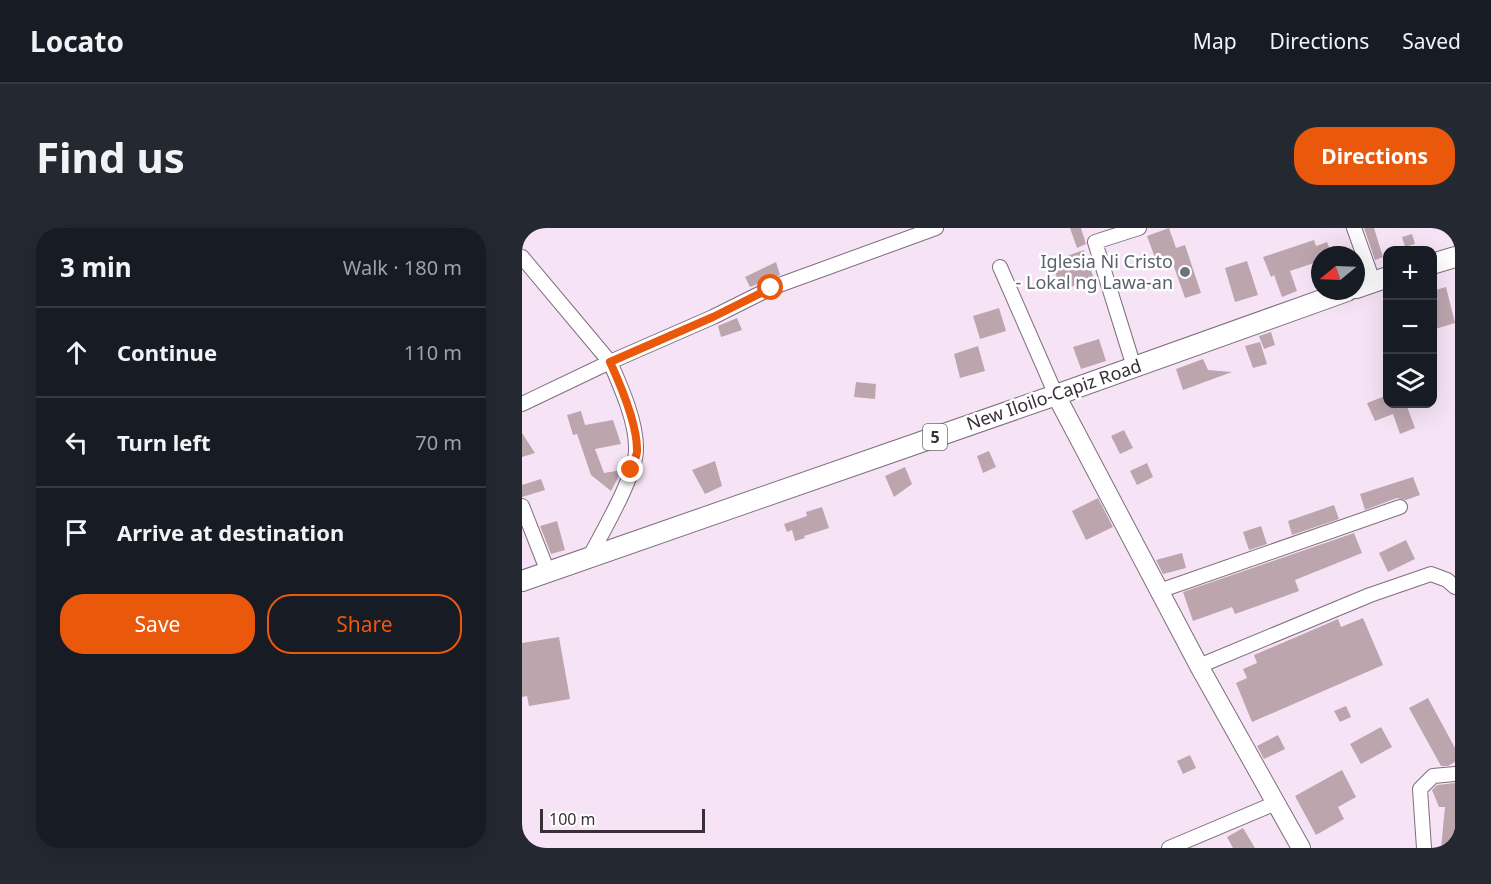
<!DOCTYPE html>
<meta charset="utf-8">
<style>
:root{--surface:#171b24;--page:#242831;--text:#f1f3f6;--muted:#9ea1a6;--line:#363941;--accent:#ea580c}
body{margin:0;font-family:"Noto Sans",sans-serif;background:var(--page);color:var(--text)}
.controls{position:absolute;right:18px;top:18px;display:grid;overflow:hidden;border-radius:12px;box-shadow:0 6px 24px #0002}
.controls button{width:54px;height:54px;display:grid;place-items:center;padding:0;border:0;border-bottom:2px solid var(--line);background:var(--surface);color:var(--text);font:30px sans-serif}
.compass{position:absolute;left:789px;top:18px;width:54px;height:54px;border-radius:50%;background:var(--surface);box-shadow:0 6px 24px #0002;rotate:251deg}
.scale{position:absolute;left:18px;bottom:15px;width:165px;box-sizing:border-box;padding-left:6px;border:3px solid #373037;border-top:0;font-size:16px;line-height:21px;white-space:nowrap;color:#373037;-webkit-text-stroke:4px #fff;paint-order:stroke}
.stop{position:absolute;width:18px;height:18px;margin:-14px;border:4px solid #ea580c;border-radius:50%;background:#fff}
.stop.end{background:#ea580c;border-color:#fff;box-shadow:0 2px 6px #0008}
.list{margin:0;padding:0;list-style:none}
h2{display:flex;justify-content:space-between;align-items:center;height:78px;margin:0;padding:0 24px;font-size:26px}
h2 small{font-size:20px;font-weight:400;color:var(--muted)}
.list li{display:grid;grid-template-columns:39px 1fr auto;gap:18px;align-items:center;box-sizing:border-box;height:90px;padding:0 24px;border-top:2px solid var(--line)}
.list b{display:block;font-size:22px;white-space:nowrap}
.list em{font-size:20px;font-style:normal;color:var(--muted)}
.actions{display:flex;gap:12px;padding:18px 24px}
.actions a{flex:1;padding:14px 0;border:2px solid var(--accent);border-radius:24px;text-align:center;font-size:21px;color:var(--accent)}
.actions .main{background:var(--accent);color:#fff}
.icon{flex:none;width:33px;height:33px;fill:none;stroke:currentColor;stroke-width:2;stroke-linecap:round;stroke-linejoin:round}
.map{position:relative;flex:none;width:933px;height:620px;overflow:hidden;border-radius:24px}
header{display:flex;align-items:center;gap:36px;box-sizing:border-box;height:84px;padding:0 30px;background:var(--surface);border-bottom:2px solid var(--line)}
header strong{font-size:28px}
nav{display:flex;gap:33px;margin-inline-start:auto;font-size:21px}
.intro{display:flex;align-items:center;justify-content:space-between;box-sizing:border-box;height:144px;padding:0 36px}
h1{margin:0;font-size:42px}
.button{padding:15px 27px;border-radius:24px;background:var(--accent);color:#fff;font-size:21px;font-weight:700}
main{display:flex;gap:36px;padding:0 36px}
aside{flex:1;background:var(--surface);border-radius:24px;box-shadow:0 6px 24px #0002}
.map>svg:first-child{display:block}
</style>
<header>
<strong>Locato</strong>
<nav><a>Map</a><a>Directions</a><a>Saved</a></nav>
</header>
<div class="intro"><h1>Find us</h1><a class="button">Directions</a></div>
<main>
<aside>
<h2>3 min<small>Walk · 180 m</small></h2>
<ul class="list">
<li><svg class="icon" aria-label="ahead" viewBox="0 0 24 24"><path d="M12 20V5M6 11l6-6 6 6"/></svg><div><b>Continue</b></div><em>110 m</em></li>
<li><svg class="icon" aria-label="left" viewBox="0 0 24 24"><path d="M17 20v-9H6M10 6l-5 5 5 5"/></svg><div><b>Turn left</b></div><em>70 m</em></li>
<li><svg class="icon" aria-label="arrive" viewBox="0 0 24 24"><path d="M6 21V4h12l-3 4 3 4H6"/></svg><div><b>Arrive at destination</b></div></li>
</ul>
<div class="actions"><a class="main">Save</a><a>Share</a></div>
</aside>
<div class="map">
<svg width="933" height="620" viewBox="0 0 933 620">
<rect width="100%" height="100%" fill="#f6e4f6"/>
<path fill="#bda5ae" d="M 548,0 L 559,0 L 564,16 L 555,20 Z
M 647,0 L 654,20 L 663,17 L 679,65 L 663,70 L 650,33 L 636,38 L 625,8 Z
M 842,0 L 852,0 L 861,29 L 853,32 Z
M 890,6 L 893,16 L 883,19 L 880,9 Z
M 792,12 L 794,18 L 805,14 L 810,27 L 798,27 L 798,33 L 768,43 L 775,63 L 760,69 L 752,47 L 749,49 L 741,29 Z
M 562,22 L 572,51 L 543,61 L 540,55 L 537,57 L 532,41 L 536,40 L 533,32 Z
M 725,33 L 736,67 L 713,74 L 703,40 Z
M 254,34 L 258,47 L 228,59 L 223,49 Z
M 924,59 L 933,95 L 910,102 L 910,63 Z
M 477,80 L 484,103 L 458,111 L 451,88 Z
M 215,90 L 220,102 L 199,109 L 196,98 Z
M 749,104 L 753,117 L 742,121 L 737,108 Z
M 577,111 L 584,133 L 559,141 L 551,119 Z
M 738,114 L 745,136 L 731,140 L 723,118 Z
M 456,118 L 463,143 L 438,150 L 432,126 Z
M 681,131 L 686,142 L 710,144 L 661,162 L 654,141 Z
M 334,154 L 354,156 L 353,171 L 332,169 Z
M 863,168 L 866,176 L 884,176 L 893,200 L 878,206 L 871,186 L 853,193 L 845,175 Z
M 59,183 L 63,197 L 91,192 L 99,216 L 73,221 L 82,245 L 100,242 L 89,263 L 69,247 L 55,206 L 51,207 L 45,187 Z
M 602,202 L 611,220 L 598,226 L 589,208 Z
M 0,205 L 13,225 L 0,229 Z
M 467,223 L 474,239 L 461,245 L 455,228 Z
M 193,233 L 200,258 L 183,266 L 170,242 Z
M 625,235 L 631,249 L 615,257 L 608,243 Z
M 383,239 L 390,256 L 372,269 L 363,248 Z
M 891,249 L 898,267 L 884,272 L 875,270 L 843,282 L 838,266 Z
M 19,251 L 23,262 L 0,269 L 0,257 Z
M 576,270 L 591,299 L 564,312 L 550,283 Z
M 812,277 L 817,291 L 770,307 L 766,293 Z
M 300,279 L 307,300 L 282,308 L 283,310 L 273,313 L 270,302 L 265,304 L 262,296 L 285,288 L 284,284 Z
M 35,293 L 43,322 L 29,326 L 18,298 Z
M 739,298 L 745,316 L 727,322 L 721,304 Z
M 832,305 L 840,325 L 773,352 L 777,363 L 713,386 L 710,379 L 671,393 L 661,364 Z
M 884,312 L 893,331 L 866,344 L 857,325 Z
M 660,325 L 664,340 L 641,346 L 634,332 Z
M 841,390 L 861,437 L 730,494 L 714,455 L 725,450 L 721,441 L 735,435 L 732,427 L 816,391 L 819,399 Z
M 37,409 L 48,471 L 7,478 L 5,468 L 0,469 L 0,415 Z
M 906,470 L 933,520 L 933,534 L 926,538 L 919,538 L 887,480 Z
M 824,478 L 829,489 L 818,494 L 812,483 Z
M 859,499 L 870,519 L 839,536 L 828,516 Z
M 756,507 L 763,521 L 742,531 L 735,518 Z
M 668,527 L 674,540 L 661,546 L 655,533 Z
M 820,542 L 834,569 L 816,579 L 822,591 L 794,607 L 773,568 Z
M 933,555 L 933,620 L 919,620 L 923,579 L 917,579 L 910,562 L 915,557 Z
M 721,600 L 733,620 L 711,620 L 705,609 Z"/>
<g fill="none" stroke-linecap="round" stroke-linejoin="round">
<defs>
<path id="minor" d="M 832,0 L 851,53
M 0,29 L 88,134 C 99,159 115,195 114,222 C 114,247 80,305 68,328
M 478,39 L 534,167
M 612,139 L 573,14 L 617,0
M 0,176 L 88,134 L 191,89 L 249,60 L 414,0
M 0,278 L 26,344
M 637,363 L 878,279
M 677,438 L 848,367 L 909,346 L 925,352 L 933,359
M 647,620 L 754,575
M 902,620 L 898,561 L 911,548 L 933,546"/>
<path id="major" d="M 534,167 L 677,438 L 779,620"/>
<path id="highway" d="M 910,36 L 933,29
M 834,60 L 866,49
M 0,353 L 534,167 L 825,63"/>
</defs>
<use href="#minor" stroke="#7d6e7d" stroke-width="16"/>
<use href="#major" stroke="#7d6e7d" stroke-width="20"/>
<use href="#highway" stroke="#7d6e7d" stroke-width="22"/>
<use href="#minor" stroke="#fff" stroke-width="14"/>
<use href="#major" stroke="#fff" stroke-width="18"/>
<use href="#highway" stroke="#fff" stroke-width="20"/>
</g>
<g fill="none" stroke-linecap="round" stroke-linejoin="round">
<path stroke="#ea580c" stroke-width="8" d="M 109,242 C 111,236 114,230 115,224 C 116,198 99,158 88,134 L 191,89 L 249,60"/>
</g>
<circle fill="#6b7280" stroke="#fff" stroke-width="2" cx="663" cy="44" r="6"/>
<g text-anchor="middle" stroke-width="5" stroke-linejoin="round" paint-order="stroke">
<rect fill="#fff" stroke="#736e73" stroke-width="1.5" x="401" y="196" width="24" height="26" rx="4.5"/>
<g font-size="16" font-weight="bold" fill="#373037">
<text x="413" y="215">5</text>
</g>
<g font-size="18" fill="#5b616d" stroke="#fff" text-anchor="end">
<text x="651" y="40">Iglesia Ni Cristo<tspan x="651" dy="21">- Lokal ng Lawa-an</tspan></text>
</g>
<g font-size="18" fill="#373037" stroke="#fff">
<text transform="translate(532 167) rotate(-19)" y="6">New Iloilo-Capiz Road</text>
</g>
</g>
</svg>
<div class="controls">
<button>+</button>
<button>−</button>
<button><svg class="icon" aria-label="layers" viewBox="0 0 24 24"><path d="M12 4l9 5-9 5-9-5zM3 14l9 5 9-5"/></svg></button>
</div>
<svg class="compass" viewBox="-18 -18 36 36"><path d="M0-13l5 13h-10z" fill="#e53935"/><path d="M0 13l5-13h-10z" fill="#9ea1a6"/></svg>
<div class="scale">100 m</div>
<div class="stop" style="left:249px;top:60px"></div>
<div class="stop end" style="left:109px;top:242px"></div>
</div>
</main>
